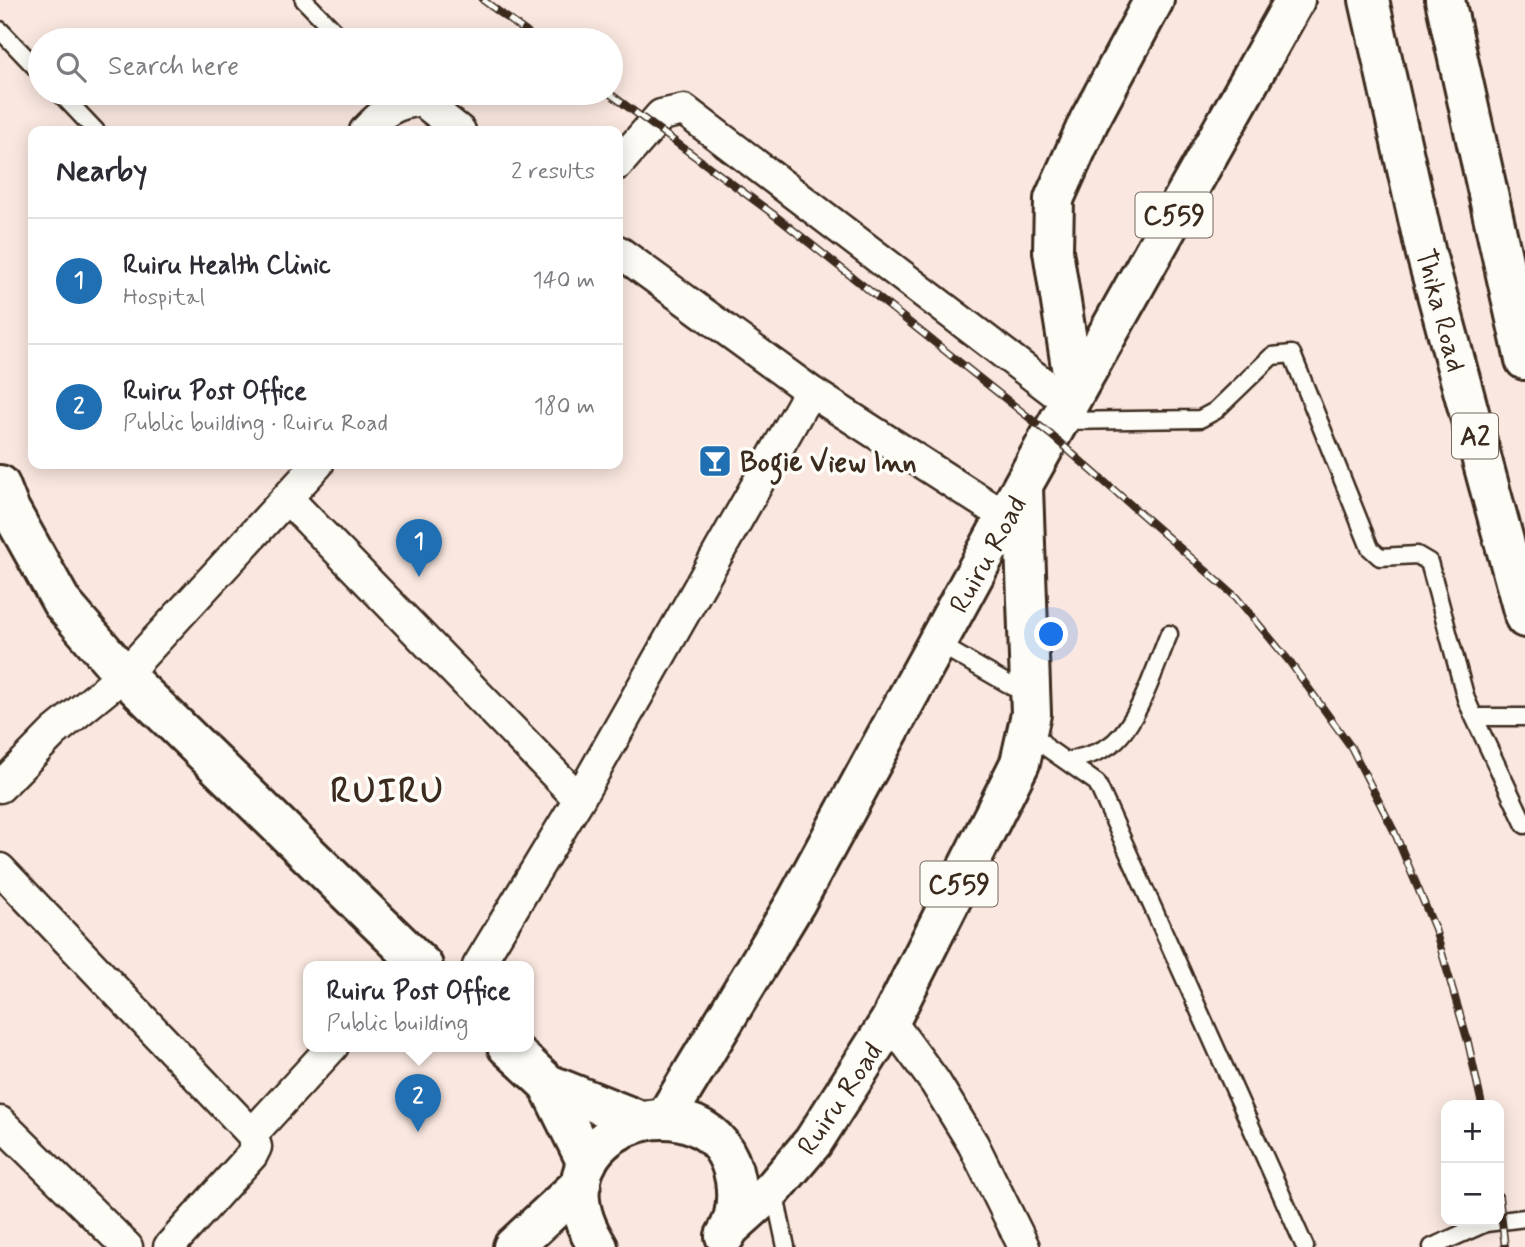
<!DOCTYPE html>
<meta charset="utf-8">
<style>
:root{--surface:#fff;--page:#f7f7f7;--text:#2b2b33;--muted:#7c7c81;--line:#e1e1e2;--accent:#1f6fb2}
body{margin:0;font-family:Mynerve,sans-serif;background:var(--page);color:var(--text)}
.controls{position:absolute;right:21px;bottom:21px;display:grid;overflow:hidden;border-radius:14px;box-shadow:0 4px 18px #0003}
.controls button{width:63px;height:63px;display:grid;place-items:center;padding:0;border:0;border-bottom:2px solid var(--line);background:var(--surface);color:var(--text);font:35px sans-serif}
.you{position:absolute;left:1052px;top:635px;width:24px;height:24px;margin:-18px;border:5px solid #fff;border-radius:50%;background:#1a73e8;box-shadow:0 0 0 10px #1a73e833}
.badge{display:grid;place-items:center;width:46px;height:46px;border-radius:50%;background:var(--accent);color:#fff;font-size:23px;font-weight:700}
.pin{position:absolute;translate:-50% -58px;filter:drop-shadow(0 2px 4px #0008)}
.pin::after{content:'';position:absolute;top:37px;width:24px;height:21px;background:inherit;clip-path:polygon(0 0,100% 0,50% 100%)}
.popup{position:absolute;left:303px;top:961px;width:231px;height:91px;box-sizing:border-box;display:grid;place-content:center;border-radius:14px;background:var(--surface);filter:drop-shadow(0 2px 5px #0005);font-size:23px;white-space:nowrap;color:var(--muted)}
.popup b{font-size:26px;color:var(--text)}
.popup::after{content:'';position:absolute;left:50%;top:100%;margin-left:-14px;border:14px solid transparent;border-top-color:var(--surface)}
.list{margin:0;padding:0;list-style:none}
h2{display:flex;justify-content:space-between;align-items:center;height:91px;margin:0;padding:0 28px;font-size:30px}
h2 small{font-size:23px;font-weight:400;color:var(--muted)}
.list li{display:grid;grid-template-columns:46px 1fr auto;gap:21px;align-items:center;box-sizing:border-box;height:126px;padding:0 28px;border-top:2px solid var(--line)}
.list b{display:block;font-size:26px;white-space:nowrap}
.list p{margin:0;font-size:23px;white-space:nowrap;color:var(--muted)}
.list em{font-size:23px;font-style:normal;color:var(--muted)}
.icon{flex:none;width:38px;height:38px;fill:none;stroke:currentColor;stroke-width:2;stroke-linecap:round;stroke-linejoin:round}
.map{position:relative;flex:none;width:1525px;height:1247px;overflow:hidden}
.search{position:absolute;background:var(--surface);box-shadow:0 4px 18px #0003;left:28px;top:28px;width:595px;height:77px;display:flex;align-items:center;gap:18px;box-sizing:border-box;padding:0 24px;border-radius:38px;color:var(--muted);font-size:26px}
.panel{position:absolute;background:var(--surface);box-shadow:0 4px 18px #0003;left:28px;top:126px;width:595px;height:343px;border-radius:14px}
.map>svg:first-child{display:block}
</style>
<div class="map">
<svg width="1525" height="1247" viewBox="0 0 1525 1247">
<rect width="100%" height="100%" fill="#fae8e0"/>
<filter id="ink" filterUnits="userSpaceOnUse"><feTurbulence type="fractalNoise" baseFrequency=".0143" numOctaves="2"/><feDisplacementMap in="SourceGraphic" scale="14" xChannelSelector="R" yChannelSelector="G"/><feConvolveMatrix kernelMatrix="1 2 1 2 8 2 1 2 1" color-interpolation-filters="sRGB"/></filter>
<g filter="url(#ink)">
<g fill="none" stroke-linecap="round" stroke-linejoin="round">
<defs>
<path id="lane" d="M 304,0 L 343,40
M 0,30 L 40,72
M 60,93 L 96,131
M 1062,421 L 1200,419 L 1215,411 L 1272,356 L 1292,354 L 1370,548 L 1380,557 L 1417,555 L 1429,562 L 1466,699 L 1474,717 L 1525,717
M 937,643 L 1029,696
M 1474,717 L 1525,825
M 1030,728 L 1047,748 L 1097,783 L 1305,1247
M 1067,761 C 1083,757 1101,753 1114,742 C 1139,721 1156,665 1169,634
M 774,1191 L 786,1247
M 1432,1247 L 1486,1223 L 1525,1218"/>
<path id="street" d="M 365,131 C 383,112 395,102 422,101 L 460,131
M 618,164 L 661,115 L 684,110 L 1069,403
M 618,251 L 810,391 L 1006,517
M 287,498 L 579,799
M 0,787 L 54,732 L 124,675 L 318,464
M 0,869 L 252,1134
M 478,966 L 579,799 L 810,391
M 890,1021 L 935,1082 L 973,1144 L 1024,1247
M 0,1122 L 127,1247
M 169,1247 L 252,1155 L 256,1147 L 252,1134 L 333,1046"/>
<path id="secondary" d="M 0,485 L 9,508 L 62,603 L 124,675 L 423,966
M 507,1046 L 548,1084 L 638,1120
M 548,1084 L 587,1163"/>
<path id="primary" d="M 1075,392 L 1053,251 L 1054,199 L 1089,121 L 1154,0
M 666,1117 L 796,902 L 1023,485 L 1295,0
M 732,1226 L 773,1189 L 813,1142 L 890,1021 L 1020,763 L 1031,714 L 1023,487
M 513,1247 L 581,1184
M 598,1247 C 520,1127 715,1065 735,1180 C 738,1200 736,1219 725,1236"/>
<path id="highway" d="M 1369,0 L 1426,254 L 1525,618
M 1445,0 L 1525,360"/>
</defs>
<use href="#lane" stroke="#3b2a1e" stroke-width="21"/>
<use href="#street" stroke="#3b2a1e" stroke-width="35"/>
<use href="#secondary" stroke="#3b2a1e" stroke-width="44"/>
<use href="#primary" stroke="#3b2a1e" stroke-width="44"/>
<use href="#highway" stroke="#3b2a1e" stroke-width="44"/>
<use href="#lane" stroke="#fdfcf7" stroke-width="16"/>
<use href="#street" stroke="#fdfcf7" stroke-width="30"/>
<use href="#secondary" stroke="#fdfcf7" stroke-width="38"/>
<use href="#primary" stroke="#fdfcf7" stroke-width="38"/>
<use href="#highway" stroke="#fdfcf7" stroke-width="38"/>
<defs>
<path id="rail" d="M 483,0 L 537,40
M 609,93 L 773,214 L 1051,435 L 1236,597 L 1289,661 L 1351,747 L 1394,831 L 1435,929 L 1468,1042 L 1482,1105
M 1499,1196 L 1505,1247"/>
</defs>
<use href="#rail" stroke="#3b2a1e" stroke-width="8"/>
<use href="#rail" stroke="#fdfcf7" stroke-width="5" stroke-dasharray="16" stroke-linecap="butt"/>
</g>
</g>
<defs>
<symbol id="bar-square" viewBox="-11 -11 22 22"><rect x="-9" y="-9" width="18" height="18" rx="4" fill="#1f6fb2" stroke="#fdfcf7"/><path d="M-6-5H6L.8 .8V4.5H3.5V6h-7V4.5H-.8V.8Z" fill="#fff"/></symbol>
</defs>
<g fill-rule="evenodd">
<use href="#bar-square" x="696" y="442" width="38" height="38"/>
</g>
<g text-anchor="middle" stroke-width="7" stroke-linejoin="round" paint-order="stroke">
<g fill="#fdfcf7" stroke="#75695f" stroke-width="2">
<rect x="1135.5" y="192.5" width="77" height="45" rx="5"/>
<rect x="1452" y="413.5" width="46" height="45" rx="5"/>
<rect x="920.5" y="861.5" width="77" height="45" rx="5"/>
</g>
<g font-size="26" font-weight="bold" fill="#3b2a1e">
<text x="1174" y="224">C559</text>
<text x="1475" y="445">A2</text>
<text x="959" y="893">C559</text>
</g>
<g font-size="28" fill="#3b2a1e" stroke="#fdfcf7">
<text transform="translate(1442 310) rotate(75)" y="10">Thika Road</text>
<text transform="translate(987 554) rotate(-61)" y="10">Ruiru Road</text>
<text transform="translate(839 1098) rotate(-56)" y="10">Ruiru Road</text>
</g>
<g font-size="28" font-weight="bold" fill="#3b2a1e" stroke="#fdfcf7" text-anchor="start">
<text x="740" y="471">Bogie View Inn</text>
</g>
<g font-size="35" font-weight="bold" letter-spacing="2" fill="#3b2a1e" stroke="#fdfcf7">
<text x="388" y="802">RUIRU</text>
</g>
</g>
</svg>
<div class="controls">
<button>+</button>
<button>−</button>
</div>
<div class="you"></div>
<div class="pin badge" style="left:419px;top:577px">1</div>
<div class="pin badge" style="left:418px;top:1132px">2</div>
<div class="popup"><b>Ruiru Post Office</b>Public building</div>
<div class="search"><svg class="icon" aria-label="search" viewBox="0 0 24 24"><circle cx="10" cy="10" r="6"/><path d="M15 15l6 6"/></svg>Search here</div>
<section class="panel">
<h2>Nearby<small>2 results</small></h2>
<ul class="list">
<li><span class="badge">1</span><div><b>Ruiru Health Clinic</b><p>Hospital</p></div><em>140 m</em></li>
<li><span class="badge">2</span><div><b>Ruiru Post Office</b><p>Public building · Ruiru Road</p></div><em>180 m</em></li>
</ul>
</section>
</div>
